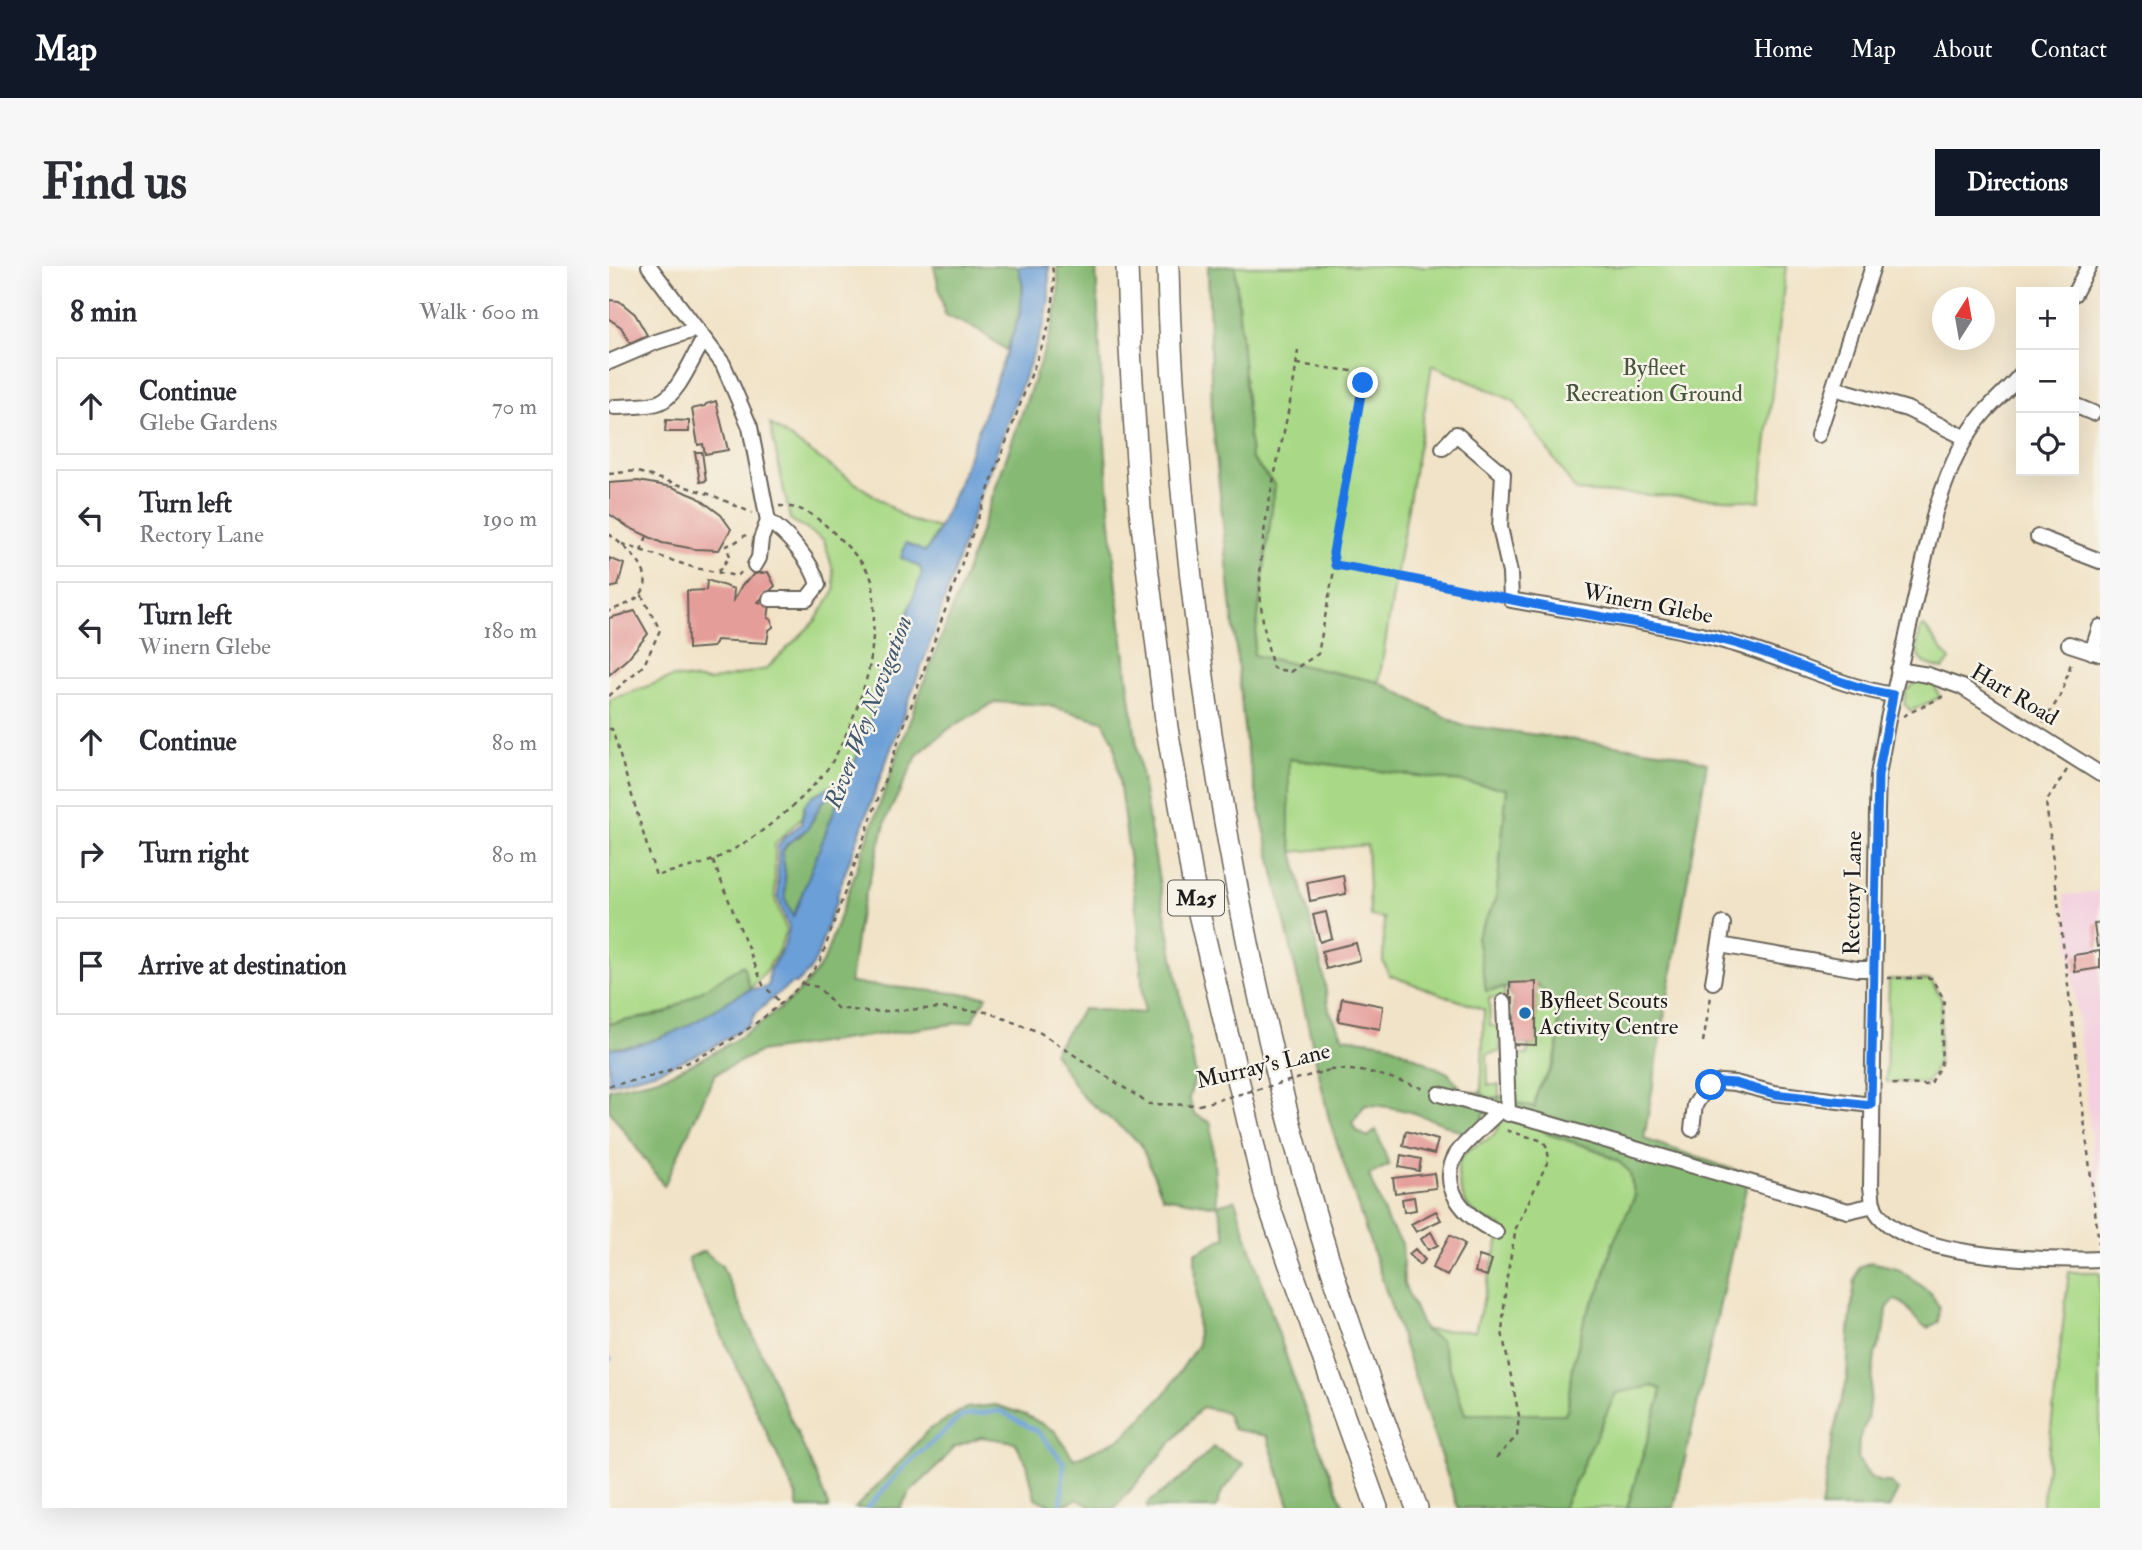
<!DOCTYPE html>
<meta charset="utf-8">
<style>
:root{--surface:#fff;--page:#f7f7f7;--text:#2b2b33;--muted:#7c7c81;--line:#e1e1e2;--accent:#111827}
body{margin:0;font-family:"IM FELL Double Pica",serif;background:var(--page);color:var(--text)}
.controls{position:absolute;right:21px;top:21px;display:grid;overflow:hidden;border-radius:0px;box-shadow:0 7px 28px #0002}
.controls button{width:63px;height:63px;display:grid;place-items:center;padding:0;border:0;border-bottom:2px solid var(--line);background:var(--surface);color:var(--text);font:35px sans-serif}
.compass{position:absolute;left:1323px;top:21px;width:63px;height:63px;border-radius:50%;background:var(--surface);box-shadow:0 7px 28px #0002;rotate:11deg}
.stop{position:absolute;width:21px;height:21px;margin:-16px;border:5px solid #1a73e8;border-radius:50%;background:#fff}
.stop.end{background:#1a73e8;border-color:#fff;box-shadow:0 2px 7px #0008}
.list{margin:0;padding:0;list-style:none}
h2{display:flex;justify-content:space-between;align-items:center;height:91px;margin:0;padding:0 28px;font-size:30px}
h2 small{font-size:23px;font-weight:400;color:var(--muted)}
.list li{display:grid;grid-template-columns:46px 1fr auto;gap:21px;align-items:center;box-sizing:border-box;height:98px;margin:0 14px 14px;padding:0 14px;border:2px solid var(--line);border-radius:0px}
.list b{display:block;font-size:26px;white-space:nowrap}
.list p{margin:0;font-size:23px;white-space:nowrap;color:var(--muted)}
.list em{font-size:23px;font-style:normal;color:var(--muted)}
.icon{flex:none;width:38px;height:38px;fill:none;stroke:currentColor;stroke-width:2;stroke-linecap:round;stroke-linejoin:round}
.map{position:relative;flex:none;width:1491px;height:1242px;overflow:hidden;border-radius:0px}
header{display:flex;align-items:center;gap:42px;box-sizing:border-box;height:98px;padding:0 35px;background:var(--accent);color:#fff}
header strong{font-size:33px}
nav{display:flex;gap:38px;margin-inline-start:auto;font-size:24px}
.intro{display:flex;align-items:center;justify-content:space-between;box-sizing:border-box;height:168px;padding:0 42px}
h1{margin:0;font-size:49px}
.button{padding:18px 32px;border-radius:0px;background:var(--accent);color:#fff;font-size:24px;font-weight:700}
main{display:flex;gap:42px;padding:0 42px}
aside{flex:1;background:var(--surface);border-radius:0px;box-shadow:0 7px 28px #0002}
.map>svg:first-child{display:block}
</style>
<header>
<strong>Map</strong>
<nav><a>Home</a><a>Map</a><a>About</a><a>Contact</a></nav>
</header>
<div class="intro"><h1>Find us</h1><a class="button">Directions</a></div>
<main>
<aside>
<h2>8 min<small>Walk · 600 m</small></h2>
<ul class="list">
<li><svg class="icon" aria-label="ahead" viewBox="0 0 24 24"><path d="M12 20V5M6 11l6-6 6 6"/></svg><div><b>Continue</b><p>Glebe Gardens</p></div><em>70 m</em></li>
<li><svg class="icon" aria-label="left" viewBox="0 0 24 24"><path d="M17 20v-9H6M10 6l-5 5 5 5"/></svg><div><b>Turn left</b><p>Rectory Lane</p></div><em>190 m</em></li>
<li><svg class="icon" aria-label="left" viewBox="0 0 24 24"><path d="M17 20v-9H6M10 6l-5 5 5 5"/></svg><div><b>Turn left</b><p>Winern Glebe</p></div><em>180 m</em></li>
<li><svg class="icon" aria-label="ahead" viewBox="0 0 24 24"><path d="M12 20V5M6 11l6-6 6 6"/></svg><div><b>Continue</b></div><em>80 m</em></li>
<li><svg class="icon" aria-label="right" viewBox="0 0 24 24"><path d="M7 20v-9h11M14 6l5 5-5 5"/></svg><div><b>Turn right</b></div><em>80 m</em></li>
<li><svg class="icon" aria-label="arrive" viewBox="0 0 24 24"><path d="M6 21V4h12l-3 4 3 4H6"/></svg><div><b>Arrive at destination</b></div></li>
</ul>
</aside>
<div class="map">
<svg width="1491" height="1242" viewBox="0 0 1491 1242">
<rect width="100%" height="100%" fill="#f7f3e8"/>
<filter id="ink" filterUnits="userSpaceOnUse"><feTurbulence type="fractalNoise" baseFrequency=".0143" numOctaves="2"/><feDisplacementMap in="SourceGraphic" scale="14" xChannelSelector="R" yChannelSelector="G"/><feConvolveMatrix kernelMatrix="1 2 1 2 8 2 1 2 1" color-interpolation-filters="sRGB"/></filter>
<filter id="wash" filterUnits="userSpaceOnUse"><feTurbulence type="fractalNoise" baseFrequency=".00686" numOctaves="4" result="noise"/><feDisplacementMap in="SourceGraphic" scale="28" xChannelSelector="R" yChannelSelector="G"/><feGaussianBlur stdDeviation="1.57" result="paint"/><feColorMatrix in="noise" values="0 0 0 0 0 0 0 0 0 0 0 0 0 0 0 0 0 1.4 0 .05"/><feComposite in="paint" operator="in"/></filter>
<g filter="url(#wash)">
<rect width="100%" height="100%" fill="#f1e3c7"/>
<path fill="#f3cfdf" d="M 1491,625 L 1491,951 L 1455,629 Z"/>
<path fill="#a9d986" stroke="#627a51" stroke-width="2" d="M 626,0 L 1177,0 L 1151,235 L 967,225 L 905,135 L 823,99 C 806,205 786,310 770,416 L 644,389 L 666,219 L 642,192 Z
M 161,158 L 300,254 L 330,262 L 316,287 L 297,278 L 302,296 L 311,302 L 313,307 L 239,516 L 196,538 L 192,552 L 166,578 L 166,633 L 177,663 L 171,682 L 155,708 L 141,723 L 134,700 L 56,747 L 0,758 L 0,434 L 64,411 L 100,415 L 157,403 L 206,355 L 226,324 L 224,304 L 215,274 L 181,253 Z
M 1315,360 L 1341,394 L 1334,403 C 1304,396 1305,389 1312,362 Z
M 1309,415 L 1325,419 L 1331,431 L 1302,445 L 1295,438 L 1297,425 Z
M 680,493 L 898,522 L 887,634 L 868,671 L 877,724 L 896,723 L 895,732 L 880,732 L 881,760 L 891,760 L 891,786 L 878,788 L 879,819 L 890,819 L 890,830 C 883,834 878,832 872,827 L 875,744 L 780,709 L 774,695 L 775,652 L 761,650 L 758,579 L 684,586 L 680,569 Z
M 1280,713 L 1322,714 L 1333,734 L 1329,797 L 1318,817 L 1277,816 Z
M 927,716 C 932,723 943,733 947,742 C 952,756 949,790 942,802 C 933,821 927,818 926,842 L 906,837 L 904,827 L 906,789 L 918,789 Z
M 894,852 L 928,861 L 939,868 L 987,884 L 1010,896 L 1020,905 L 1026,930 L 1000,990 L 992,1021 L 976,1051 L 962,1108 L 959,1140 L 956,1148 L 856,1149 L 832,1075 L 815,1064 L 866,1065 L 893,961 C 868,950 854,945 850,916 C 849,906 847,898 854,889 C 862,879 873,878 882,871 C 888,867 890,859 894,852 Z
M 1460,1006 L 1491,1006 L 1491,1242 L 1433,1242 Z
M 1044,1120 L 1052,1123 L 1051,1132 L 1018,1242 L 954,1242 L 1007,1126 Z"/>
<path fill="#86b973" stroke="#516a48" stroke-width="2" fill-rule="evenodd" d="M 325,0 L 409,0 C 420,29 408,57 397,84 L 368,63 L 336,49 Z
M 448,0 L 487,0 C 492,117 498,233 511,349 C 528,504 557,657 587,810 L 580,831 L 585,848 L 602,857 L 608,939 L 626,934 C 660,1038 691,1142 736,1242 L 681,1242 L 658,1170 L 624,1163 L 617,1146 L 593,1141 L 506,1242 L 484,1242 L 468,1233 C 449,1242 445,1242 426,1232 L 418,1198 L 406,1176 L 372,1171 L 345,1181 L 330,1199 L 301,1226 L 292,1242 L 246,1242 L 293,1194 L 318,1165 L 357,1142 L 387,1139 L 417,1149 L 446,1165 L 465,1193 L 513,1172 L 556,1128 L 589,1078 L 586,987 L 617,971 L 609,940 L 554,931 L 531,877 L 473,830 L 444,786 L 474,743 L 535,747 L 529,657 L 505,476 L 494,455 L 437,439 L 387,436 L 341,462 L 309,488 L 278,551 L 250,652 L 241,717 L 378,730 L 363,755 L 150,786 L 106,808 L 55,920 L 0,844 L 0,823 C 19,818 40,816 58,809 C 109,788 187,742 215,694 L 307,437 L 353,317 L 441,68 C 448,45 452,24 448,0 Z
M 599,0 L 626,0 L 642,192 L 666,219 L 644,389 L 770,416 L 852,459 L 1065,487 L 1098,497 L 1035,873 L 1140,909 L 1065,1242 L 1018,1242 L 1051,1132 L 1052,1123 L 1044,1120 L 1007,1127 L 954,1242 L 850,1242 L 848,1239 L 720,853 L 637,481 L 603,151 ZM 680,493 L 898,522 L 887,634 L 868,671 L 877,725 L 900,721 L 901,731 L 904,731 L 905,763 L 902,764 L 902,778 L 927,779 L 927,717 C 933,723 944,734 947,743 C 951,754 950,787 945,798 C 936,818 927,816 926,842 L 906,837 L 904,827 L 885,833 L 877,831 L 872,827 L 854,825 L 839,807 L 777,777 L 734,771 L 720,744 L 714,707 L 680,569 ZM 756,839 C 792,839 822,853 855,867 L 873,858 L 875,847 L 928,861 L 939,868 L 988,884 L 1010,896 L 1020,905 L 1026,930 L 1004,977 L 992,1021 L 976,1051 L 962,1108 L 959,1140 L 956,1148 L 856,1148 L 832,1075 L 815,1064 L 795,1018 L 793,977 L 779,957 L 760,909 L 780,899 L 767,864 L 759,871 L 747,865 L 743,857 Z
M 231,523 L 234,523 L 184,651 L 176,633 L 176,607 L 173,587 L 177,579 L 192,569 L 204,554 L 213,536 Z
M 134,699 L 141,723 C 98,749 51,782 0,782 L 0,758 L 56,747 Z
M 95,985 L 113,1000 L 207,1209 L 220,1242 L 188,1242 L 188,1232 L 82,1003 L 79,992 Z
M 1262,996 L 1288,1002 L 1322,1027 L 1330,1041 L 1329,1056 L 1319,1062 C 1303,1057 1302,1036 1284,1034 L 1278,1043 L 1276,1062 L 1266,1089 L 1258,1154 L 1250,1174 L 1249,1193 L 1261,1211 L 1271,1216 L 1280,1216 L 1289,1224 L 1280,1242 L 1212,1242 L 1224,1168 L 1238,1114 L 1240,1065 L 1246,1014 L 1250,1001 Z
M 604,1181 L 635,1198 L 612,1228 L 607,1242 L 538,1242 L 539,1237 L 579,1207 Z"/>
<path fill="#6b9fd7" stroke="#445e7a" stroke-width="2" fill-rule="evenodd" d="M 409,0 L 440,0 L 440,34 L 436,56 L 364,249 L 324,369 L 229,626 L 228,636 L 223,645 L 208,691 L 200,706 L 187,718 L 182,718 L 167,729 L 145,749 L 141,758 L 100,783 L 49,805 L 0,818 L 0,782 C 36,782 71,765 101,747 C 113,740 125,730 138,725 C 145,722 152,724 159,720 L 160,705 L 175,680 L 180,662 L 169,632 L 169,580 L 176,571 L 192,558 L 196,538 L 204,529 L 231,516 L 239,515 L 313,307 L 311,301 L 292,292 L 297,277 L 316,286 L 325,273 L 348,222 L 411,49 L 414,20 ZM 231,523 L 233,524 L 184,651 L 176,633 L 176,607 L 173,587 L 177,579 L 199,562 L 213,536 Z"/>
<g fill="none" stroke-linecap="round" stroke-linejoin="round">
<path stroke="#6b9fd7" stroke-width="4.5" d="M 0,1093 L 1,1093
M 258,1242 L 297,1199 L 354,1149 L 392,1145 L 429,1166 L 455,1197 L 452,1242"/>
</g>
<g id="blocks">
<path fill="#e59d9a" d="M 0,34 L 10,35 L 26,48 L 38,69 L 21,77 L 12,61 L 0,53 Z
M 107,135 L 119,184 L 96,188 L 94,178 L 89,179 L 83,143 L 96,140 L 97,138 Z
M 57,154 L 80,155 L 80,166 L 56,166 Z
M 86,186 L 93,186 L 97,215 L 91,216 Z
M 29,215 L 63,221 L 88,231 L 112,249 L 122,263 L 110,284 L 86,283 L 53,277 L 19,261 L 0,248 L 0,217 Z
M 0,292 L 15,298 L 9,320 L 0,322 Z
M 159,306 L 166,320 L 149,336 L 161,339 L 159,352 L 163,354 L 164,361 L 160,364 L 158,377 L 107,374 L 104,381 L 79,383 L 78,325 L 97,324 L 98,314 L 125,323 L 124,336 L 133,319 L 146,308 Z
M 26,345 L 39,368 L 19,392 L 0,409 L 0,352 Z
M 734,609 L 737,628 L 701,635 L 698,616 Z
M 717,646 L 723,672 L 711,676 L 704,649 Z
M 1491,657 L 1491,680 L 1488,681 L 1485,658 Z
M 747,677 L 751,694 L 717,703 L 713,685 Z
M 1491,685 L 1491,702 L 1466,706 L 1465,689 Z
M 927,716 L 927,779 L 902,778 L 902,764 L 905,764 L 904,731 L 901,731 L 901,717 Z
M 733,732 L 774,740 L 771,763 L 729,755 Z
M 797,865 L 829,874 L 825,888 L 794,880 Z
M 792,889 L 812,893 L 810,905 L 790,901 Z
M 825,907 L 827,922 L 786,927 L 784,912 Z
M 805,931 L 807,944 L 795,946 L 793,933 Z
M 827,945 L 832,954 L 807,966 L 802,958 Z
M 822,966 L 829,979 L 819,984 L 812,973 Z
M 841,969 L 856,978 L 838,1010 L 823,1002 Z
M 806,983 L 816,994 L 810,999 L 800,988 Z
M 870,990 L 883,994 L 878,1010 L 866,1006 Z"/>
</g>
</g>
<g filter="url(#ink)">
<use href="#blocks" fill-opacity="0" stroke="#676258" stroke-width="2"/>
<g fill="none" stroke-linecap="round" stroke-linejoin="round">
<defs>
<path id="minor" d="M 40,0 L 114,98 L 141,161 L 159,255 L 152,273 L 150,292 L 146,299
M 1465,28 L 1480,0
M 0,96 L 47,76 L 88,63
M 1412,108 C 1401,122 1386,134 1374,148 C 1350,176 1338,211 1326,246 L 1279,453 L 1269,509 L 1268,544 L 1262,921 C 1263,926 1263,933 1264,938 C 1283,994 1442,995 1491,993
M 1225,122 L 1298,143 L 1357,172
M 1465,139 L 1484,147
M 6,141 C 17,140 41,141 51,136 C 70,128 84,90 95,73
M 1209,169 L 1264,0
M 834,182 L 847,168 L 894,208 L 891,261 L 901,307 L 902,334 C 975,348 1051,356 1122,377 C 1176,392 1229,420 1284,429
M 159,255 C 178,267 204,297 209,319 L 198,333 L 161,333
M 1429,271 L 1491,295
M 1460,378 L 1491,388
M 1483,386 L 1491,361
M 1289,404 L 1319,409 L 1353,421 L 1491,508
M 1111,679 L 1248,703 L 1264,703
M 1104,716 L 1114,658
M 895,736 L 899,848
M 830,828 L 934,856 L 1239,945 L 1265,939
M 1083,863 L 1086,839 L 1095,825 L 1103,819 L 1112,816 L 1126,817 L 1165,827 L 1262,839
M 887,966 C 858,952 828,923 847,889 C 852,880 880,855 889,846"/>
<path id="highway" d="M 518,0 L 521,83 L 531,243 L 558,462 L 588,639 L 657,932 L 768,1242
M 559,0 C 561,113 572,226 585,338 C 609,547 649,756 709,958 C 737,1054 772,1149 808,1242"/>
</defs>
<use href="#minor" stroke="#676258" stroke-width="18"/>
<use href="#highway" stroke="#676258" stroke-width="24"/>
<path stroke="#676258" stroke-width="2.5" stroke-dasharray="5 5" stroke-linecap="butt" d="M 689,84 C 681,162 652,238 651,317 C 651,346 657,375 664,402 L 681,406 L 709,388 L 726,299 L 786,308 L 889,331
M 688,98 L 743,105 L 752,108 L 754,117 L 725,287 L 726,299
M 0,208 L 26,205 L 103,229 L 143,247
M 0,268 C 16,281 51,308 30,330 C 22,338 10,341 0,345
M 13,278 L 86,302 L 127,310 L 133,306
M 32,285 L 38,270
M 109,306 L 121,290 L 117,280 L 125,277 L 137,269
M 0,430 L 35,399 L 51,364 L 32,328
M 1294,450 L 1335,430
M 1434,457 L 1452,429 L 1463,394
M 0,463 L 3,463 L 47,610 C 66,604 87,601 104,594 C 144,576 199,533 223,496 C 236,475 257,422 261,397 C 264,380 268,328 262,312 C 256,297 236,278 225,267 C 207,250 194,240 170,240
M 1458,504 L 1437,536 L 1490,978
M 104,595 L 154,719 L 169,734
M 1278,712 L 1322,712 L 1335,733 L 1332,798 L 1321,819 L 1279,818
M 194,718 L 209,721 L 228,742 L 259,746 L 332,742 L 378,746 L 430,766 L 540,838 L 590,839
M 1094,776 L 1102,730
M 721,804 C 758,802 782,812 816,823
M 0,820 C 17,816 36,813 52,807 C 106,789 182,741 212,693 L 370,249 L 438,66 C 444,43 447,23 443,0
M 887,1192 L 908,1170 L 910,1150 L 893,1066 L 897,1016 L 907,962 L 940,893 L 938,881 L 934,875 L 893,863"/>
<use href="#minor" stroke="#fff" stroke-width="14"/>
<use href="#highway" stroke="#fff" stroke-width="21"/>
<path stroke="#676258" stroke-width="2.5" stroke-dasharray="5 5" stroke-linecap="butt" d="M 590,839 L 721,804"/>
</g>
</g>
<g fill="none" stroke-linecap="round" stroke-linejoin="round" filter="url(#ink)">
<path stroke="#1a73e8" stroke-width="9" d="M 754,117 L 724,287 L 726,299 C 786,308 844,322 903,334 C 974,349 1047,358 1117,375 C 1174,389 1227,420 1284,429 L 1269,509 L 1262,839 L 1165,828 L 1126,817 L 1112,816 L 1102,819"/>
</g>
<circle fill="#1f6fb2" stroke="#f7f3e8" stroke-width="2.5" cx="916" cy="747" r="7"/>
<g text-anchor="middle" stroke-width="5" stroke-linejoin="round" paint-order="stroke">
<rect fill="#f7f3e8" stroke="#5e5c59" stroke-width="2" x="559" y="614.5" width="56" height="35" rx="5"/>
<g font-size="21" font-weight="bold" fill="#1c1c1c">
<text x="587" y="639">M25</text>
</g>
<g font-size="23" fill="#46553c" stroke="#f7f3e8">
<text x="1045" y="109">Byfleet<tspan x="1045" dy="26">Recreation Ground</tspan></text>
</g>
<g font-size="23" fill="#1c1c1c" stroke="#f7f3e8">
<text transform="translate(1039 337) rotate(11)" y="8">Winern Glebe</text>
<text transform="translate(1406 428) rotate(31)" y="8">Hart Road</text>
<text transform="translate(1243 627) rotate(-89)" y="8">Rectory Lane</text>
<text transform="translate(654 799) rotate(-13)" y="8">Murray's Lane</text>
</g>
<g font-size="23" fill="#1c1c1c" stroke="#f7f3e8" text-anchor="start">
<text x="930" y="742">Byfleet Scouts<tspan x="930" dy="26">Activity Centre</tspan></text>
</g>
<g font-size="24" font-style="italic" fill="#405770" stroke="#f7f3e8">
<text transform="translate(259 446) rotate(-69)" y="8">River Wey Navigation</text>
</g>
</g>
</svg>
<div class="controls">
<button>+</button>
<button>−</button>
<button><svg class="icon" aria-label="locate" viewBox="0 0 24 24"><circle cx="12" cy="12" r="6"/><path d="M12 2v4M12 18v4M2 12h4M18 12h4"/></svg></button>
</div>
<svg class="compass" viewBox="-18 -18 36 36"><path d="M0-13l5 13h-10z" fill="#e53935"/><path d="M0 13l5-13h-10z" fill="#7c7c81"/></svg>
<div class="stop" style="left:1102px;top:819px"></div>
<div class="stop end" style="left:754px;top:117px"></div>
</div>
</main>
